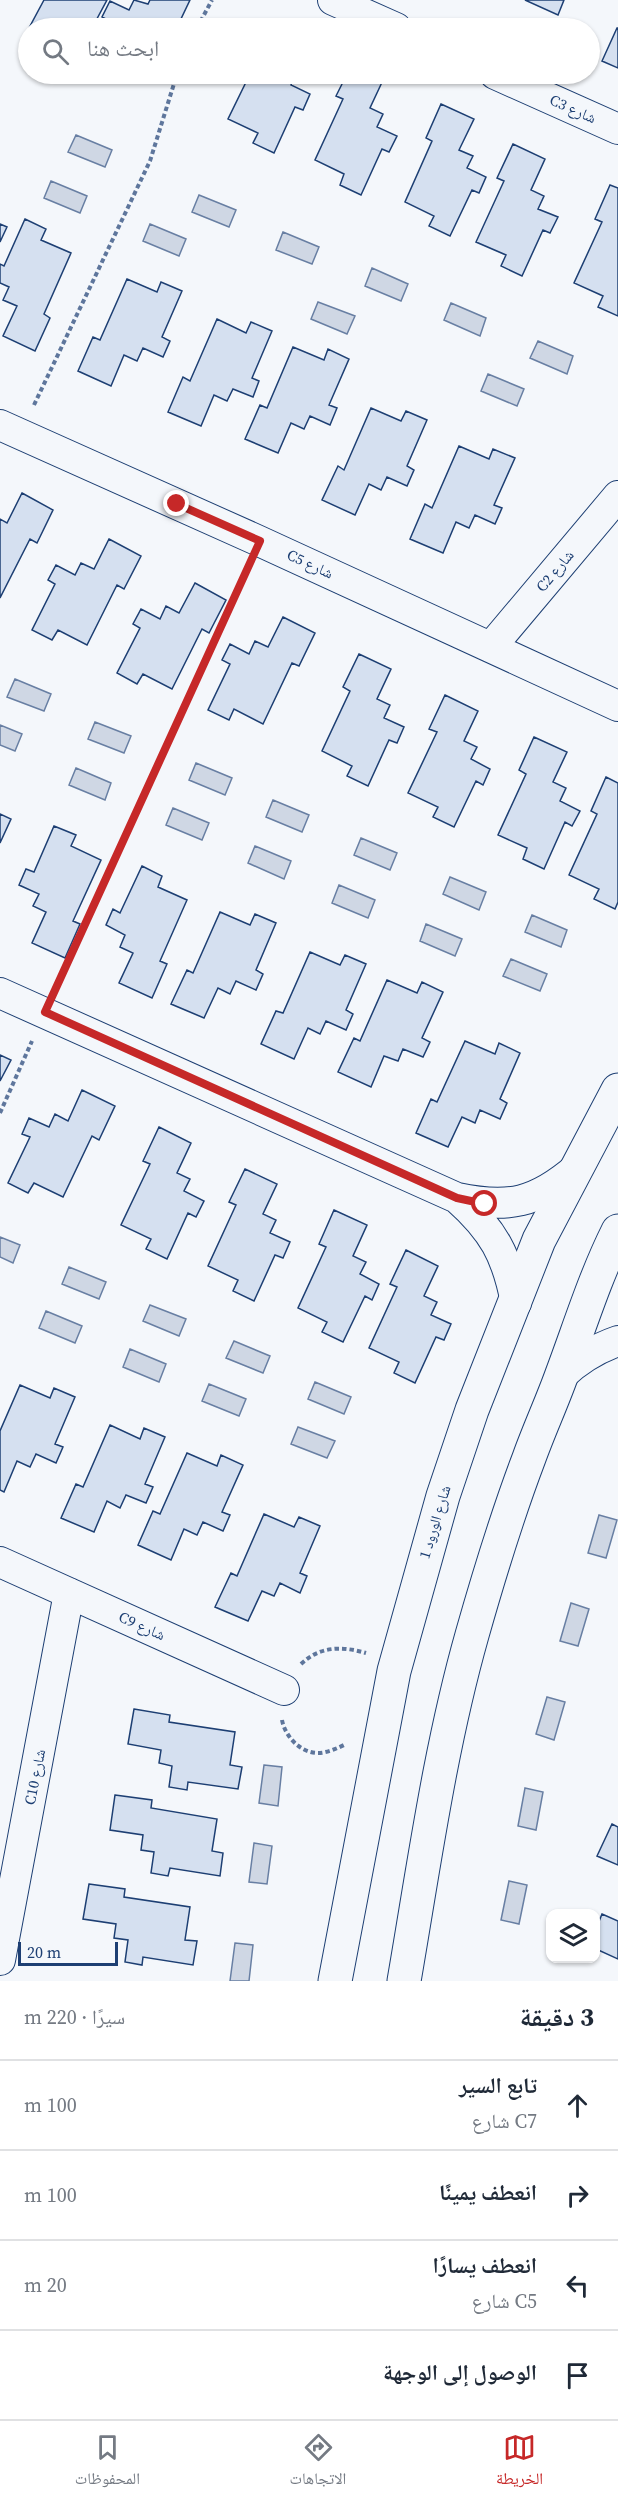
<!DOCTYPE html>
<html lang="ar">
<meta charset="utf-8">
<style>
:root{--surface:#fff;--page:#f2f2f3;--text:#1f2937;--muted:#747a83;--line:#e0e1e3;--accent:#c62828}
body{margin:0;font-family:"Source Serif 4","Noto Naskh Arabic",serif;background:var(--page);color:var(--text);direction:rtl}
.controls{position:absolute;right:18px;bottom:18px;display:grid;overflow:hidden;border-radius:12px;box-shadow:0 2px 4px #0004}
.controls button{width:54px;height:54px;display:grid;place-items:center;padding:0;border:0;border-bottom:2px solid var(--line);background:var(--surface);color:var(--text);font:30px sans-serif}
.scale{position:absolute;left:18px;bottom:15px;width:100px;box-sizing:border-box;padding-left:6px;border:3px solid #1d3f73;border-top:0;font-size:16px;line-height:21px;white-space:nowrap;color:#1d3f73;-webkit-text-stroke:4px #f4f7fb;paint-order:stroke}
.stop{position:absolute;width:18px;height:18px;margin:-14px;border:4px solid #c62828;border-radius:50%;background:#fff}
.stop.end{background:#c62828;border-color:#fff;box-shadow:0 2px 6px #0008}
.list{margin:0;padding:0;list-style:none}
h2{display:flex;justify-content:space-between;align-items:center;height:78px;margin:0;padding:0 24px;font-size:26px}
h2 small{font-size:20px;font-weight:400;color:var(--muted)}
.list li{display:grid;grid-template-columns:39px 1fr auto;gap:18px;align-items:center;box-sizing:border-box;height:90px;padding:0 24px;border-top:2px solid var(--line)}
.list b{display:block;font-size:22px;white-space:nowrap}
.list p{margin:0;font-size:20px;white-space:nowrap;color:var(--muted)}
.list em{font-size:20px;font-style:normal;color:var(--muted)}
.icon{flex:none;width:33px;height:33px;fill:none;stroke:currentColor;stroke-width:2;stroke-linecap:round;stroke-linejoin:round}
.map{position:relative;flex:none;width:618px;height:1981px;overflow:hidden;direction:ltr}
.search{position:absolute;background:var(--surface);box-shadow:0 2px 4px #0004;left:18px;right:18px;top:18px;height:66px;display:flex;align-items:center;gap:15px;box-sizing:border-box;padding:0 21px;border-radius:33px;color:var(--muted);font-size:22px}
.sheet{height:438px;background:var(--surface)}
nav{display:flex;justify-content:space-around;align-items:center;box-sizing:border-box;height:84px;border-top:2px solid var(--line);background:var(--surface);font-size:16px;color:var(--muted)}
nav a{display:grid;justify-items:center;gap:3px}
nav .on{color:var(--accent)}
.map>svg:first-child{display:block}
</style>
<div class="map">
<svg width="618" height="1981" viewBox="0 0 618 1981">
<rect width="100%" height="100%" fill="#f4f7fb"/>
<path fill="#cfd7e4" stroke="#687fa3" stroke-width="1.5" d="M 76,135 L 112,150 L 105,167 L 68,152 Z
M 51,181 L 87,196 L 80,213 L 44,198 Z
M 199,195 L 236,210 L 229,227 L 192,212 Z
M 150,224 L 186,239 L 179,256 L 143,241 Z
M 283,232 L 319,247 L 312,264 L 276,250 Z
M 372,268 L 408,284 L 401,301 L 365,286 Z
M 318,302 L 355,316 L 347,334 L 311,319 Z
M 451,303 L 486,318 L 480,336 L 444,320 Z
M 538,341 L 573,356 L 567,374 L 530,358 Z
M 488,374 L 524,389 L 517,406 L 481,391 Z
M 15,679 L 51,694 L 44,711 L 7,697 Z
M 95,722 L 131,736 L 124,753 L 88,739 Z
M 0,725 L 22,734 L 15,751 L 0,745 Z
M 196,763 L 232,778 L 225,795 L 189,780 Z
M 76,768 L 111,783 L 105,800 L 69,785 Z
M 273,800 L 309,815 L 302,832 L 266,817 Z
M 173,808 L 209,823 L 202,840 L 166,825 Z
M 361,838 L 397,853 L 390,870 L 354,855 Z
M 255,846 L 291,861 L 284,879 L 248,863 Z
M 450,877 L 486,892 L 479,910 L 443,894 Z
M 339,885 L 375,900 L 368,918 L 332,903 Z
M 532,915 L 567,930 L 561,947 L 525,932 Z
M 426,924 L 462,939 L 455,956 L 420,941 Z
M 511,959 L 547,974 L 540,991 L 503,976 Z
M 0,1237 L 20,1245 L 13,1263 L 0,1257 Z
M 69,1267 L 106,1282 L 99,1299 L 62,1284 Z
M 150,1305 L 186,1319 L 179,1336 L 143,1321 Z
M 46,1311 L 82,1326 L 75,1343 L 39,1328 Z
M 234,1341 L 270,1356 L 263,1373 L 226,1358 Z
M 130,1349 L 166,1364 L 159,1382 L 123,1367 Z
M 315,1382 L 351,1397 L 344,1414 L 308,1399 Z
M 209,1384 L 246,1399 L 239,1416 L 202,1401 Z
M 298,1427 L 335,1441 L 327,1458 L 291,1444 Z
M 599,1515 L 617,1520 L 606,1558 L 588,1553 Z
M 571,1603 L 589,1609 L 578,1646 L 560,1641 Z
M 547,1697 L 565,1702 L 554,1740 L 536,1734 Z
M 264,1765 L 282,1767 L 278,1806 L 259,1803 Z
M 525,1788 L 543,1792 L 536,1830 L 518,1826 Z
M 254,1843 L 272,1846 L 267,1884 L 249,1882 Z
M 509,1881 L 527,1885 L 519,1924 L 501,1920 Z
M 235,1943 L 253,1945 L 249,1981 L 230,1981 Z"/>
<path fill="#d5e0f0" stroke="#1d3f73" stroke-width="1.5" d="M 44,0 L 107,0 L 92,28 L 29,28 Z
M 134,0 L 148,4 L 150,0 L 190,0 L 179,23 L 172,20 L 168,28 L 106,28 L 110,21 L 102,17 L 110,1 L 129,10 Z
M 525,0 L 564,0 L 558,15 Z
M 265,21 L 281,28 L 262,28 Z
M 617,28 L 618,28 L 618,68 L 602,61 Z
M 129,74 L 146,74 L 143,80 Z
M 250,74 L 296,74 L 291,85 L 310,94 L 303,110 L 295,107 L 274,153 L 253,143 L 258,133 L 228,119 Z
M 347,74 L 375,74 L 384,78 L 370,108 L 383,114 L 377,127 L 397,136 L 389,152 L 382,149 L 361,195 L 340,185 L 344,174 L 315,160 L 343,99 L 336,96 Z
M 441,104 L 474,119 L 459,150 L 473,156 L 467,168 L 486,177 L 479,193 L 472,190 L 450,236 L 429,226 L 434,216 L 405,202 L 432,141 L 426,138 Z
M 513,144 L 545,159 L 531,190 L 544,196 L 538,209 L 558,217 L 550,233 L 543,230 L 522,276 L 501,266 L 506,255 L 476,242 L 504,181 L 497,178 Z
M 610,185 L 618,188 L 618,316 L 598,307 L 603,296 L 574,283 L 602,222 L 595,219 Z
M 25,219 L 46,229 L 41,240 L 71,253 L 44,314 L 50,318 L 35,351 L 3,336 L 17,306 L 3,300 L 9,287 L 0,283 L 0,264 L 4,266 Z
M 0,224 L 7,227 L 0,242 Z
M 127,279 L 157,292 L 161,282 L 182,291 L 162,337 L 170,341 L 163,357 L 143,348 L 137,361 L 124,355 L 111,386 L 78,371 L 93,337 L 100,340 Z
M 217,319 L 246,333 L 251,322 L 272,331 L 252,378 L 259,381 L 253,397 L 233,389 L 227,401 L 214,395 L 201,426 L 168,412 L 183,377 L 190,381 Z
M 293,347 L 324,360 L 328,349 L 349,359 L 329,405 L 337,408 L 330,425 L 310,416 L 304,429 L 291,423 L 278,453 L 245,439 L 260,405 L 267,408 Z
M 371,408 L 401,421 L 406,411 L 427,420 L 407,466 L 414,470 L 407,486 L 387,477 L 381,490 L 369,484 L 355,515 L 322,500 L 338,466 L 344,470 Z
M 459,446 L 489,459 L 493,449 L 515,458 L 494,505 L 502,508 L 495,524 L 475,515 L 469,528 L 456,522 L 443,553 L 410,539 L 425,504 L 432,508 Z
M 22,493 L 53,510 L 37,543 L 30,539 L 0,598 L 0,519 L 7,523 Z
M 109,539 L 141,556 L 124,589 L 117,585 L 87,645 L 58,630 L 52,640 L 32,630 L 55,584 L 48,580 L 56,565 L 75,575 L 81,563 L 94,569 Z
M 195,583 L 226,600 L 209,633 L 202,629 L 172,689 L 143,674 L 137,684 L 117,673 L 140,628 L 133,624 L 141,609 L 160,619 L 166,606 L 179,613 Z
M 283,617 L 315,633 L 299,666 L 292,663 L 263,724 L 234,709 L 229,720 L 208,710 L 230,664 L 222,660 L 230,644 L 249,654 L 255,641 L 268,647 Z
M 359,654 L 391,669 L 377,699 L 390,705 L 384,718 L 404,727 L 397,743 L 389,740 L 368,786 L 347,776 L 352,766 L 322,751 L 350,691 L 343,687 Z
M 445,695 L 478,711 L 464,741 L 477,747 L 471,759 L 490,769 L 483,785 L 476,781 L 454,827 L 433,817 L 438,807 L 408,793 L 437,732 L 429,729 Z
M 534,737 L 567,752 L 553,782 L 566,788 L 560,801 L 580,811 L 572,826 L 565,822 L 544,869 L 523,859 L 527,848 L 498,835 L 526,774 L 519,770 Z
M 606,777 L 618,783 L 618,902 L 615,909 L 594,899 L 599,889 L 569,875 L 597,814 L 591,811 Z
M 0,814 L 11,819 L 0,843 Z
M 54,826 L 76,835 L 71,846 L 101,860 L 73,921 L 80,924 L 65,958 L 32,943 L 46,912 L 33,906 L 39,894 L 19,885 L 26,869 L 34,872 Z
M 142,866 L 162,876 L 158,887 L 187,900 L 160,961 L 167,964 L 152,998 L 119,983 L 133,953 L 120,947 L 125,935 L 106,925 L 113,909 L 120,913 Z
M 220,912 L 250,925 L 255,914 L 276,923 L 256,970 L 263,974 L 256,990 L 236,981 L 230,994 L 218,988 L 204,1018 L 171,1004 L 187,970 L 193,973 Z
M 310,952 L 340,965 L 345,955 L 366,964 L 346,1010 L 353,1014 L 346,1030 L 326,1021 L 320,1034 L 308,1028 L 294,1059 L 261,1044 L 276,1011 L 283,1013 Z
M 387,980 L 417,993 L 422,982 L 443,992 L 422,1038 L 430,1042 L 423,1057 L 403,1049 L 398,1061 L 384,1056 L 371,1087 L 338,1072 L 354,1038 L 360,1041 Z
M 465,1041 L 495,1054 L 499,1043 L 520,1053 L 500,1099 L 507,1103 L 500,1119 L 480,1110 L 475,1123 L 462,1117 L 448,1147 L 416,1133 L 431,1099 L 437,1102 Z
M 0,1055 L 11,1060 L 0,1081 Z
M 82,1090 L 115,1106 L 99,1140 L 92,1136 L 63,1197 L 34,1183 L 28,1193 L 8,1183 L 30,1137 L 22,1134 L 29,1118 L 49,1127 L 55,1114 L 68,1121 Z
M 159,1127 L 191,1143 L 177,1173 L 190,1179 L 184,1191 L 204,1201 L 196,1217 L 188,1213 L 167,1259 L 146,1249 L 151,1239 L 121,1225 L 150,1164 L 143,1161 Z
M 245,1169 L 277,1184 L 263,1214 L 276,1220 L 270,1233 L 290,1242 L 283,1258 L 275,1255 L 254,1301 L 233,1291 L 238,1280 L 208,1266 L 236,1205 L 229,1202 Z
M 334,1210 L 367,1225 L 353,1256 L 366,1262 L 360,1274 L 379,1284 L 372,1300 L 365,1296 L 343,1342 L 322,1332 L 327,1322 L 298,1308 L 326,1247 L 319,1244 Z
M 406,1250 L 438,1266 L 424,1296 L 437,1302 L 431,1315 L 451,1324 L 444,1340 L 436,1337 L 415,1383 L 394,1373 L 399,1362 L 369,1348 L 397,1287 L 390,1284 Z
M 20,1385 L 50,1398 L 54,1388 L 75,1397 L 55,1444 L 63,1447 L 56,1463 L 36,1454 L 30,1467 L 17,1461 L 4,1492 L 0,1490 L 0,1431 Z
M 110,1425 L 140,1439 L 144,1428 L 165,1437 L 145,1484 L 153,1487 L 146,1503 L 126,1495 L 120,1508 L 107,1501 L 94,1532 L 61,1518 L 76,1484 L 83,1487 Z
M 187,1453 L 217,1466 L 221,1455 L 243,1465 L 222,1512 L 230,1515 L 223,1531 L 203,1522 L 197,1535 L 184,1529 L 171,1560 L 138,1545 L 153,1511 L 160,1514 Z
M 264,1514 L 294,1527 L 299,1517 L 320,1526 L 300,1573 L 307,1576 L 300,1593 L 280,1583 L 274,1596 L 262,1591 L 248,1621 L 215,1607 L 231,1573 L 237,1576 Z
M 134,1709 L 170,1715 L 169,1722 L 235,1732 L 230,1765 L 242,1767 L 238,1789 L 188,1782 L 187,1790 L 169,1787 L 172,1766 L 159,1763 L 161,1750 L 128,1744 Z
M 115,1795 L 152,1800 L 151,1808 L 217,1819 L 212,1851 L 223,1853 L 220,1876 L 170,1868 L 168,1876 L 151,1873 L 154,1852 L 141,1850 L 143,1835 L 110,1830 Z
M 612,1824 L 618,1827 L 618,1865 L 597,1856 Z
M 89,1884 L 125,1889 L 124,1897 L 190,1907 L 185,1940 L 197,1941 L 193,1965 L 143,1957 L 142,1965 L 125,1962 L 128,1940 L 114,1938 L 116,1924 L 83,1919 Z
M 602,1914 L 618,1921 L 618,1959 L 596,1949 L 596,1929 Z"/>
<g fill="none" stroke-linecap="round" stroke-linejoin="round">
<defs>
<path id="street" d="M 333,0 L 396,28
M 495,74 L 618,129
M 0,425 L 259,541 L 618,706
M 491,647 L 618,496
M 0,993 L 457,1198 C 509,1209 536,1203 577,1168
M 457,1198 C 493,1230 507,1255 516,1303
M 562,1375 C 579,1359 595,1349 618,1341
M 0,1562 L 284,1690
M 0,1960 L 69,1593"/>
<path id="secondary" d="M 335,1981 L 394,1671 L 443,1496 L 472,1410 L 539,1240 L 618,1090
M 404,1981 C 424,1865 440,1748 472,1635 C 489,1575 507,1516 529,1458 C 539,1430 552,1402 562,1374 C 580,1326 595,1277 618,1231"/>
</defs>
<use href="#street" stroke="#1d3f73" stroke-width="32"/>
<use href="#secondary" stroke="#1d3f73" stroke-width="35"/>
<path stroke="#5e769c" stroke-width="4" stroke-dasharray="4.5 3" stroke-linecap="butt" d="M 197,28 L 212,0
M 34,405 L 150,161 L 177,74
M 57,985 L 247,569
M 0,1113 L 32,1041
M 301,1664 C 320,1646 342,1646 366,1653
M 282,1720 C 285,1736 300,1753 318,1753 C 327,1753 338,1748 346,1744"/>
<use href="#street" stroke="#f4f7fb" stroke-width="30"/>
<use href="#secondary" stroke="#f4f7fb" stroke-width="33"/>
</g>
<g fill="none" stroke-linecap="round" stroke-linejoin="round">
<path stroke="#c62828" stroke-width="8" d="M 177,504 L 260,541 L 45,1012 L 457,1198 L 485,1204"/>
</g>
<g text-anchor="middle" stroke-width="4.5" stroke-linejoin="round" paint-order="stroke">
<g font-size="15" fill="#1d3f73" stroke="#f4f7fb">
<text transform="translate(573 109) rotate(24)" y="5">C3 شارع</text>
<text transform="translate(310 564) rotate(25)" y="5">C5 شارع</text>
<text transform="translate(555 571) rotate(-50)" y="5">C2 شارع</text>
<text transform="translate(435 1522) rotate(-73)" y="5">شارع الورود 1</text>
<text transform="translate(142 1626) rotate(24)" y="5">C9 شارع</text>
<text transform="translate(35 1777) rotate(-79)" y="5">C10 شارع</text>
</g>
</g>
</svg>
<div class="controls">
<button><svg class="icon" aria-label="layers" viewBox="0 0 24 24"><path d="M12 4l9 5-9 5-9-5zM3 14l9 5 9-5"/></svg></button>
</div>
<div class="scale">20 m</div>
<div class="stop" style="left:485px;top:1204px"></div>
<div class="stop end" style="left:177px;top:504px"></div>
<div class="search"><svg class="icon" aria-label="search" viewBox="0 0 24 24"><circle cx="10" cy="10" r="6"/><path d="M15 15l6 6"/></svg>ابحث هنا</div>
</div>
<section class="sheet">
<h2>3 دقيقة<small>سيرًا · 220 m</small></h2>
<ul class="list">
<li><svg class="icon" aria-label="ahead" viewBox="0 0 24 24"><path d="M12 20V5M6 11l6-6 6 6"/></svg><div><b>تابع السير</b><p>C7 شارع</p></div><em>100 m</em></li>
<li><svg class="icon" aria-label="right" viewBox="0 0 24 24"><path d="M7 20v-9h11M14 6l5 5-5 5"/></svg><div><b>انعطف يمينًا</b></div><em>100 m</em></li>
<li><svg class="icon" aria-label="left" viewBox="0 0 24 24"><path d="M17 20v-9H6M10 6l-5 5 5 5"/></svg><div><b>انعطف يسارًا</b><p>C5 شارع</p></div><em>20 m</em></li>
<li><svg class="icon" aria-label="arrive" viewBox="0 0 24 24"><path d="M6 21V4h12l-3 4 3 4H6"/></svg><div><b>الوصول إلى الوجهة</b></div></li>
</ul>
</section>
<nav>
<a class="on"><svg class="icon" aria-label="map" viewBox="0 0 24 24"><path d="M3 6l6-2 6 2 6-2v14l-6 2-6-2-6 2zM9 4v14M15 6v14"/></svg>الخريطة</a>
<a><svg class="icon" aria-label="directions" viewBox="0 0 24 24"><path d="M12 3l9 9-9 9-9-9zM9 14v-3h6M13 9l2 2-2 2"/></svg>الاتجاهات</a>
<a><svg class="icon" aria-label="saved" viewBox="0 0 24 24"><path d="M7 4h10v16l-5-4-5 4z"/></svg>المحفوظات</a>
</nav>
